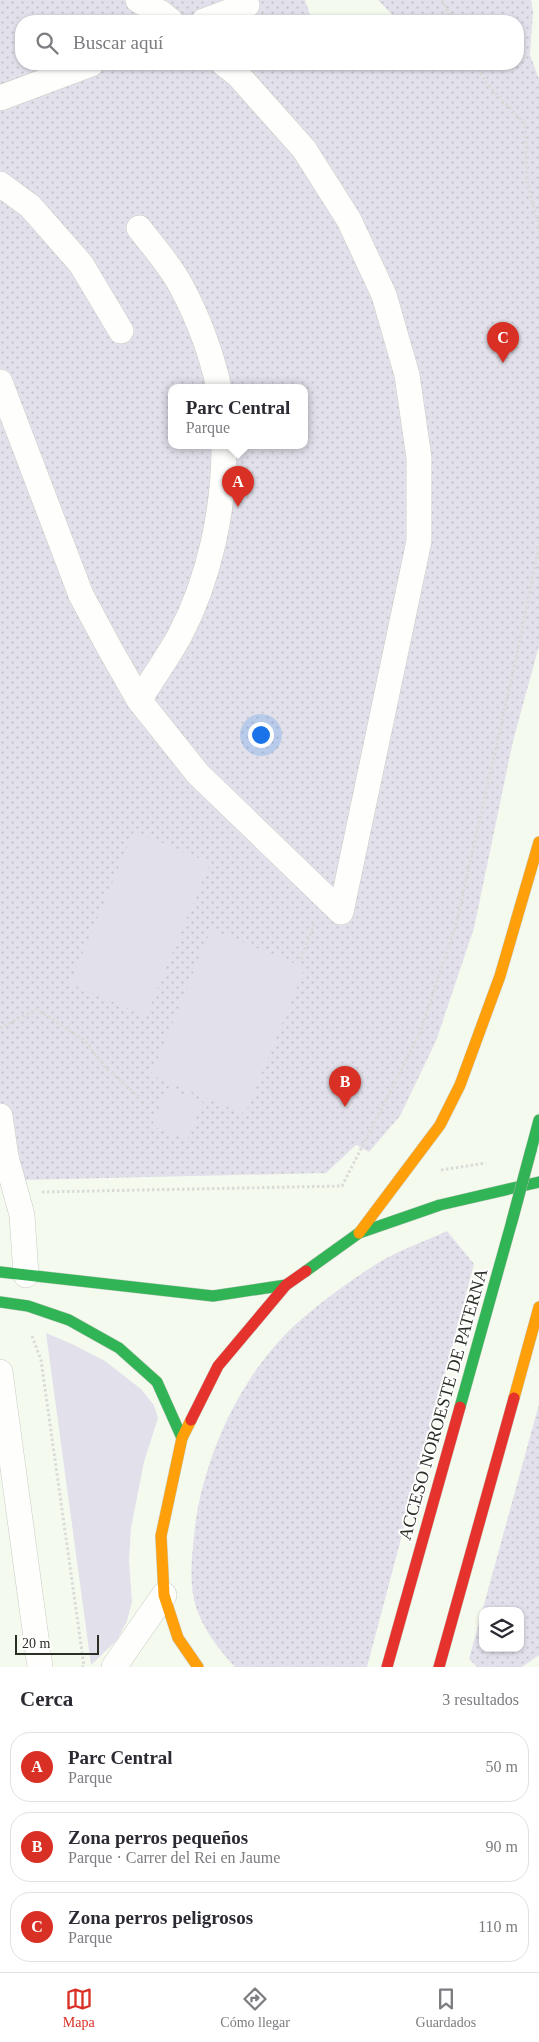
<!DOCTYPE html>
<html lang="es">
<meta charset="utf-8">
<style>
:root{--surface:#fff;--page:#f2f2f3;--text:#2b2b33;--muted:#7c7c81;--line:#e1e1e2;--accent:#d93025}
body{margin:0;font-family:Georgia,serif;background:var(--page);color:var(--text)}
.controls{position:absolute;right:15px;bottom:15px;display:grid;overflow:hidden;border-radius:10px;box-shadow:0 1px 4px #0004}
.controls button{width:45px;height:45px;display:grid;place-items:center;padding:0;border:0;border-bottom:1px solid var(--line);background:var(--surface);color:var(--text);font:25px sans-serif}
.scale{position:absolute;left:15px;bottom:12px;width:84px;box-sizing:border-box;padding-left:5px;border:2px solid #2b3026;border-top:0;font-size:14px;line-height:18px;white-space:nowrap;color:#2b3026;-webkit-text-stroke:4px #fff;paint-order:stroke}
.you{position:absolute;left:260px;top:734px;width:18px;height:18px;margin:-12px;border:4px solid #fff;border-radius:50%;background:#1a73e8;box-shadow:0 0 0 8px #1a73e833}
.badge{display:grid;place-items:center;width:32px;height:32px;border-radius:50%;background:var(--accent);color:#fff;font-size:16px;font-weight:700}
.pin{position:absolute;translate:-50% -41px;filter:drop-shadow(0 1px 2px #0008)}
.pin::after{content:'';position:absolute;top:26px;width:18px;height:15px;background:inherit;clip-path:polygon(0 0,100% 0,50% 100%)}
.popup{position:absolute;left:168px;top:384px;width:140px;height:65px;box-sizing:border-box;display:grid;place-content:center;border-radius:10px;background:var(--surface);filter:drop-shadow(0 1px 4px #0005);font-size:16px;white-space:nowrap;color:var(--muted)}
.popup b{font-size:19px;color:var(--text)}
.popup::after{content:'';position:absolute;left:50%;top:100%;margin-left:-10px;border:10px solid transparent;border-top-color:var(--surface)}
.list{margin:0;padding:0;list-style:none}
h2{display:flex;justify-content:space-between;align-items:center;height:65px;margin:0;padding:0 20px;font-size:21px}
h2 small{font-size:16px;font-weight:400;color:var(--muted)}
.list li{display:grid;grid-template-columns:32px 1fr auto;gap:15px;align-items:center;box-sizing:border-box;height:70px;margin:0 10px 10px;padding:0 10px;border:1px solid var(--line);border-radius:20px}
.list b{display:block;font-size:19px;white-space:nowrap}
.list p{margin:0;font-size:16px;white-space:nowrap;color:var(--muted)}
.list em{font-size:16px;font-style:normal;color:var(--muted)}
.icon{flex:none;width:28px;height:28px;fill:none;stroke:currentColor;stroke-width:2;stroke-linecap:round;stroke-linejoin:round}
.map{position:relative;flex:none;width:539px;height:1667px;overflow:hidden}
.search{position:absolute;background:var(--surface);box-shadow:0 1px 4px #0004;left:15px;right:15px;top:15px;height:55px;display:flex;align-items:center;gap:12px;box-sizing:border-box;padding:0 18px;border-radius:20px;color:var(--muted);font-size:19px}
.sheet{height:305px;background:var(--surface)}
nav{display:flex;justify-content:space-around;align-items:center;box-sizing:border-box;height:70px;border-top:1px solid var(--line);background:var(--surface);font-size:14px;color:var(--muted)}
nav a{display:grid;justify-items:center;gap:2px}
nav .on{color:var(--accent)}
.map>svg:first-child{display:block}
</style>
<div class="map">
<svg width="539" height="1667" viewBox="0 0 539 1667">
<defs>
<pattern id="grass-dots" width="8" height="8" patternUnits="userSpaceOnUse" patternTransform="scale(1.25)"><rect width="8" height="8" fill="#e2e1eb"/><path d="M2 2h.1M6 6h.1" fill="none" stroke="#c2c1c9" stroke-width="1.8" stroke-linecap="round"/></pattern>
</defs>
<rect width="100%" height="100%" fill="#f5faef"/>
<path fill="url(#grass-dots)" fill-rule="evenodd" d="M 0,0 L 305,0 L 312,21 L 21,21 L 21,64 L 518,64 L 518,21 L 394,21 L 397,20 L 378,0 L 531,0 L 533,12 L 530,55 L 539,79 L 539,646 L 513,741 L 474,928 L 436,1041 L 400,1116 L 369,1152 L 356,1145 L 326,1173 L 23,1180 L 13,1119 L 0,1124 ZM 172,388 L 304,388 L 304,446 L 172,446 Z
M 447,1231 L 474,1264 L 367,1667 L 235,1667 C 219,1650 203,1629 196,1607 C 190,1588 191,1566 193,1547 C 198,1468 237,1378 296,1324 C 321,1302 349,1281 378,1263 C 399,1250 424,1242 447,1231 Z
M 539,1404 L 539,1655 L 522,1667 L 477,1667 L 469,1659 ZM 483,1611 L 520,1611 L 520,1648 L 483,1648 Z"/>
<path fill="#e2e1eb" d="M 134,831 L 210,863 L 146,1016 L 70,984 Z
M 211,929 L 305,968 L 245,1114 L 151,1075 Z
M 167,1088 L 203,1102 L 187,1140 L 152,1126 Z
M 46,1333 L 72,1344 L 105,1361 L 141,1389 L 154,1405 L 158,1418 L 144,1462 L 131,1528 L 129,1560 L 132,1602 L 127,1621 L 117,1640 L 91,1665 Z"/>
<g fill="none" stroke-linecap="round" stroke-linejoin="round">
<defs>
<path id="street" d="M 138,0 L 161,13 L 171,21
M 204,21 L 247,5
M 0,98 L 91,64
M 0,184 L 30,206 L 81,264 L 121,331
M 139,228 C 153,246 169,264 180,284 C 198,317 211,352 219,388
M 0,382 L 81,595 L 111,651 L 139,700 L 198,774 L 341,912 L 419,541 L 419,458 L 407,375 L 384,295 L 349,220 L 304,149 L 238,75 L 224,64
M 139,700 C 153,678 168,657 180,635 C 210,578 224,509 224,446
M 0,1116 L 6,1157 L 22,1215 L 26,1275
M 0,1372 L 40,1667
M 114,1667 L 164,1595"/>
<path id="fast" d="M 531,1150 L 539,1120
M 306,1271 L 359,1233 L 440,1205 L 539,1182
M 0,1272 L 213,1296 L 286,1285
M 0,1302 L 28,1306 L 69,1320 L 119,1348 L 157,1382 L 182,1438
M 460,1407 L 512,1221"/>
<path id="slow" d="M 359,1233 L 440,1125 L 460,1085 L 500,976 L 539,842
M 514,1398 L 539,1307
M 191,1420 L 182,1438 L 161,1536 L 164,1595 L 178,1638 L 198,1667"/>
<path id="jam" d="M 191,1420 L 218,1366 L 286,1285 L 306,1271
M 387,1667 L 460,1407
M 439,1667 L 514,1398"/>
</defs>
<use href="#street" stroke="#c8cdc4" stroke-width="26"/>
<use href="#fast" stroke="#c8cdc4" stroke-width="12"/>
<use href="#slow" stroke="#c8cdc4" stroke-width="12"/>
<use href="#jam" stroke="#c8cdc4" stroke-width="12"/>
<path stroke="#dadbd8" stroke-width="3" stroke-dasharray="2.5 2.5" stroke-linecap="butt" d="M 442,0 L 453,21
M 476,64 L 487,84 L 525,124 L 527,181 L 539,228
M 301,959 L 314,924
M 0,1028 L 37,1009 L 85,1041 L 105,1067 L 140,1098
M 441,1170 L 486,1163
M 42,1192 L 342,1186 L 420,1033 L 456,925 L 517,654 L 539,545
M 32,1336 L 41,1360 L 84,1666 L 82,1667"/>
<use href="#street" stroke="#fefefd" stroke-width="25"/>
<use href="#fast" stroke="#30b455" stroke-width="11"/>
<use href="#slow" stroke="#ff9f0a" stroke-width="11"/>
<use href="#jam" stroke="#e5322d" stroke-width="11"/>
<defs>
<path id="fast-bridge" d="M 512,1221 L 531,1150"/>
</defs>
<use href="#fast-bridge" stroke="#aeb5a5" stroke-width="12" stroke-linecap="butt"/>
<use href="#fast-bridge" stroke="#30b455" stroke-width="11"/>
</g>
<g text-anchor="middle" stroke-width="4" stroke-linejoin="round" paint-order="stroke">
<g font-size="18" fill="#2b3026" stroke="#fff">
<text transform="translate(443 1404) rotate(-74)" y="6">ACCESO NOROESTE DE PATERNA</text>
</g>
</g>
</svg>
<div class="controls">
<button><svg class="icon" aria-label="layers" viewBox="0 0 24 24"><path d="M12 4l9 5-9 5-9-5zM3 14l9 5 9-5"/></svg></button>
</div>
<div class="scale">20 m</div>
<div class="you"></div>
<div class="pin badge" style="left:238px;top:507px">A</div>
<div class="popup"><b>Parc Central</b>Parque</div>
<div class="pin badge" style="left:345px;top:1107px">B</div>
<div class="pin badge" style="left:503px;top:363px">C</div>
<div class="search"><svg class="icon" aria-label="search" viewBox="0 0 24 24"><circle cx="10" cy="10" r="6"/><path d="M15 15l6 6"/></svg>Buscar aquí</div>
</div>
<section class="sheet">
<h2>Cerca<small>3 resultados</small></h2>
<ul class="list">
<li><span class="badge">A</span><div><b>Parc Central</b><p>Parque</p></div><em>50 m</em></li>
<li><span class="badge">B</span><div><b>Zona perros pequeños</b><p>Parque · Carrer del Rei en Jaume</p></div><em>90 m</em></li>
<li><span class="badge">C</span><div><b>Zona perros peligrosos</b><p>Parque</p></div><em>110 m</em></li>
</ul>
</section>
<nav>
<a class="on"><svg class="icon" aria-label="map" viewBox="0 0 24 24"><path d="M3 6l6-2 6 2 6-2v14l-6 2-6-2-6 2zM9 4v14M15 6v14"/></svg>Mapa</a>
<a><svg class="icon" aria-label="directions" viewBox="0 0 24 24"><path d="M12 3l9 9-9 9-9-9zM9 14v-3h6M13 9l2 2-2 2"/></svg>Cómo llegar</a>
<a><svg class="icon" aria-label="saved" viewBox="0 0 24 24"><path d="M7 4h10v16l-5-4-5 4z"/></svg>Guardados</a>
</nav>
